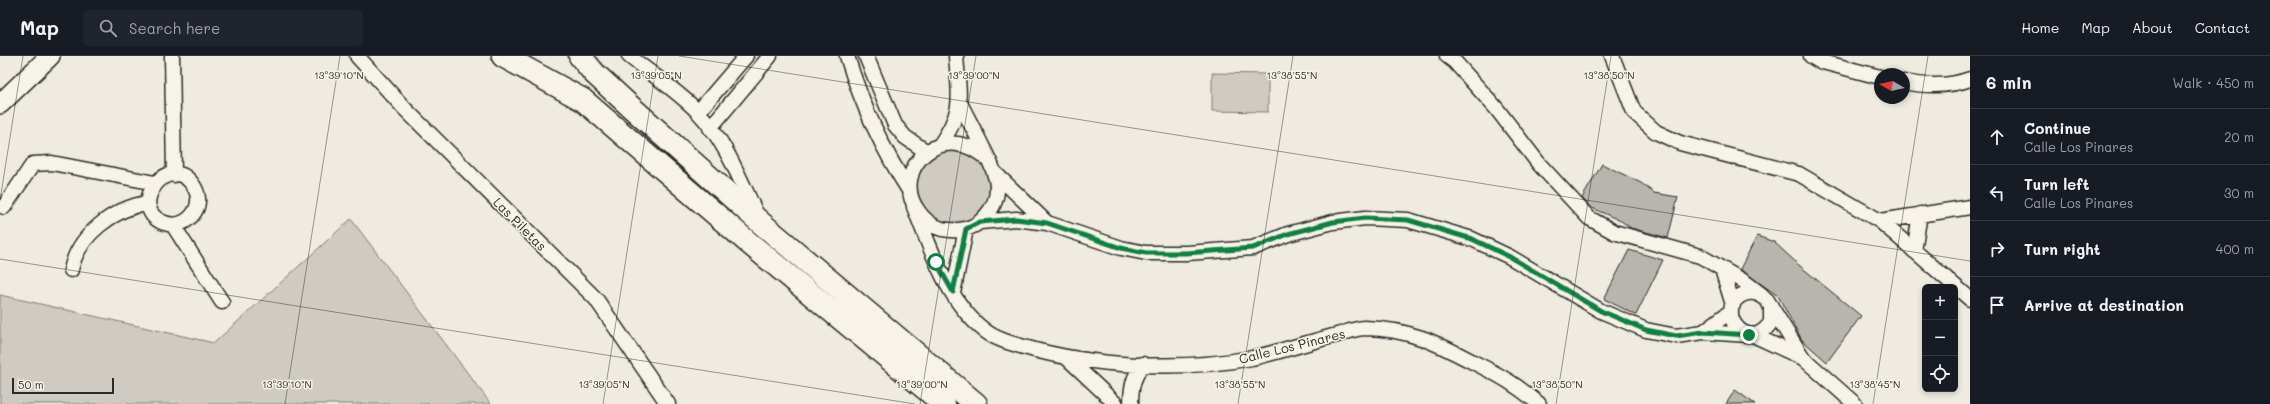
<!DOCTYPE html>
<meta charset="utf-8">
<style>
:root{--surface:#171b24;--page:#20242c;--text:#f1f3f6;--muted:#9ea1a6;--line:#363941}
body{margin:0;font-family:Mali,sans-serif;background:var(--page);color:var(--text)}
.controls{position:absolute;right:12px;bottom:12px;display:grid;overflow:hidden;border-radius:6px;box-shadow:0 2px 6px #0003}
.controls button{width:36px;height:36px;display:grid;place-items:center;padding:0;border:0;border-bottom:1px solid var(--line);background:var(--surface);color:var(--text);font:20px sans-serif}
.compass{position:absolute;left:1874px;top:12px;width:36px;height:36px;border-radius:50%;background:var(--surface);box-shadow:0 2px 6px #0003;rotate:279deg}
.scale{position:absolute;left:12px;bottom:10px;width:102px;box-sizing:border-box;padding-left:4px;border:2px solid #2b2b2b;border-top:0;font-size:11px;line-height:14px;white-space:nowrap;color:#2b2b2b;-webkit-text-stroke:3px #f7f3e8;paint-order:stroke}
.stop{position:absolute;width:12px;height:12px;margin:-9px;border:3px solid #0b8043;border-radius:50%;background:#fff}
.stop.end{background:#0b8043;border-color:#fff;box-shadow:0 1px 4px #0008}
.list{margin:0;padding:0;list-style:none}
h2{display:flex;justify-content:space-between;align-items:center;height:52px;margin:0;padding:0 16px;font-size:17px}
h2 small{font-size:13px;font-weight:400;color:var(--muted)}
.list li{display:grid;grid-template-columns:26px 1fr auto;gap:12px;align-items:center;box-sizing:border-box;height:56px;padding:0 16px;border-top:1px solid var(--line)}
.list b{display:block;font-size:15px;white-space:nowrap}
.list p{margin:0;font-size:13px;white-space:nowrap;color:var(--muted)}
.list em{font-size:13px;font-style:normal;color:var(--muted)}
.icon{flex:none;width:22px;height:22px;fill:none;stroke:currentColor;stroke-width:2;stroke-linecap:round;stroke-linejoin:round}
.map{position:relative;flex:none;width:1970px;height:348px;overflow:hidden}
header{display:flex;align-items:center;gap:24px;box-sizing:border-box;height:56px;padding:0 20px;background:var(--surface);border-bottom:1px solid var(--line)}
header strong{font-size:19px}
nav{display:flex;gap:22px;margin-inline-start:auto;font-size:14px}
.search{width:280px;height:36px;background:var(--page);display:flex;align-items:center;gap:10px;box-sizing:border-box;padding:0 14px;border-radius:6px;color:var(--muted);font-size:15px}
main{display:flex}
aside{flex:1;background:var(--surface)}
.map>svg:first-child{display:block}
</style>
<header>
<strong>Map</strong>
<div class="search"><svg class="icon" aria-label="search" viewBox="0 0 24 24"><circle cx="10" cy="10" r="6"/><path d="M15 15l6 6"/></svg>Search here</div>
<nav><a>Home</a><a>Map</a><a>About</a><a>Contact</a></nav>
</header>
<main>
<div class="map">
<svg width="1970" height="348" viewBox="0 0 1970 348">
<rect width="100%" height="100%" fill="#efebe0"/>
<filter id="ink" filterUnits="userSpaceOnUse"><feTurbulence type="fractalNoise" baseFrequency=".025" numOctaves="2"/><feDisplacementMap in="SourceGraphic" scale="8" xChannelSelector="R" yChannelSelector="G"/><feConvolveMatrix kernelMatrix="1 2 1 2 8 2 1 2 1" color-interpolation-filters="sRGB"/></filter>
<g filter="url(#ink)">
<path fill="#cfcbc2" stroke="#7d7b76" d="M 1212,17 L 1268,18 L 1268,56 L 1212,55 Z
M917 131a37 37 0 1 1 74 0a37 37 0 1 1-74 0Z
M 351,163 L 491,348 L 0,348 L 0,239 L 214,287 Z"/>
<path fill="#b8b5ae" stroke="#2b2b2b" d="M 1602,108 L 1641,127 L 1654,137 L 1678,141 L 1668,182 L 1631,172 L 1621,165 L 1590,151 L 1582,142 Z
M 1757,180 L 1774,186 L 1800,210 L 1861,260 L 1827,306 L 1802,284 L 1778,240 L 1740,213 Z
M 1629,194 L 1663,204 L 1636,259 L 1604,243 Z
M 1735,334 L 1755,348 L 1726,348 Z"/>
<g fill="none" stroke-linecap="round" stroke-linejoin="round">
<defs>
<path id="street" d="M 172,0 L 174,119
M 357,0 L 405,53 L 596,243 L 668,348
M 629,0 C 651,18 678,35 698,56 C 724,83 740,123 756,157
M 847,0 C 862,49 882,93 910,136
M 866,0 L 895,69 L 905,81 L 927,96
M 1447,0 L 1455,6 L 1496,52 L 1539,108 L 1589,162 L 1614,176 L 1700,200 L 1745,226 L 1762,239
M 1612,0 L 1634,56 L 1656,76 L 1680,87 L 1799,118 L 1880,165 L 1970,243
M 1811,0 L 1819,5 L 1880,21
M 1904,26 C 1925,30 1949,31 1970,23
M 960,47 C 967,61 974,74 981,88 C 994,114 1008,137 984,162 C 973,174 956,176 942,173 C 931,170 924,164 918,155 C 888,114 944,59 989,105
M 698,56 L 746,0
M 710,72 L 770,0
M 940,89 C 965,53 959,41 956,0
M 995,117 L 1047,167
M 4,151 L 33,108 L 52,107 L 155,127
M 914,151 C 931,193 947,245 984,274 C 995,283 1010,287 1024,291 C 1093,311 1181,315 1252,302 C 1279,296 1306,287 1333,280 C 1343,278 1355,272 1365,272 C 1410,273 1437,287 1475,307 C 1501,320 1517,329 1539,348
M 1880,165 L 1970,151
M 980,166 L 1016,163 L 1047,167 L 1121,192 L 1146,197 L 1187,197 L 1253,192 L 1288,178 L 1333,166 L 1365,162 L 1408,164 L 1472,183 L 1510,201 L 1601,255 L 1646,274 L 1676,280 L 1703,276 L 1749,279
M 173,169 C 192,167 206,148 193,129 C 167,91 119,161 173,169 L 222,246
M 1914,195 L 1920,158
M 1722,213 L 1733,249
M 71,214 C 78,179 114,152 148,147
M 953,237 L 966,173
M 1771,250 L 1771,266 C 1748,302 1711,252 1744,238 C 1753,235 1761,238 1767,244 L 1803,302 L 1855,348
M 1703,276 L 1731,255
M 1753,279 L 1803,302
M 1066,301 L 1116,348
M 1131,348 C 1131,332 1133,321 1143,308"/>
<path id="secondary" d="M 0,48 L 50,0"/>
<path id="highway" d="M 503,0 L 583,44 L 749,187 L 944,348
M 580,0 L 594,17 L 632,52 L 761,167 L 976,348"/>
</defs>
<use href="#street" stroke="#2b2b2b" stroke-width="17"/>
<use href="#secondary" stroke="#2b2b2b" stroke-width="22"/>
<use href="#highway" stroke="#2b2b2b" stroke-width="25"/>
<use href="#street" stroke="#f7f3e8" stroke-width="14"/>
<use href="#secondary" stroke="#f7f3e8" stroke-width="19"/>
<use href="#highway" stroke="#f7f3e8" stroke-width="22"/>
</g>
</g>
<g fill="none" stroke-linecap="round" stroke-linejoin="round" filter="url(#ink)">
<path stroke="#0b8043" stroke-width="5" d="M 936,206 L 953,236 L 966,173 L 980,166 L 1016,163 L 1047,167 L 1121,192 L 1146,197 L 1186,197 L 1253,192 L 1288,178 L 1333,166 L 1365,162 L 1408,164 L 1472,183 L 1510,201 L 1601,255 L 1646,274 L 1676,280 L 1703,276 L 1749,279"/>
</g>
<path fill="none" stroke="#2b2b2b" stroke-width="1" stroke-opacity="0.45" d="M 679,0 L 1970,205M 0,144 L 23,0M 0,203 L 915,348M 285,348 L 340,0M 603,348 L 658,0M 920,348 L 976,0M 1238,348 L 1293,0M 1556,348 L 1611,0M 1873,348 L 1928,0"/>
<g text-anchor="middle" stroke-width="3" stroke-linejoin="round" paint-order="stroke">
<g font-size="13" fill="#2b2b2b" stroke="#f7f3e8">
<text transform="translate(520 168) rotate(45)" y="5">Las Piletas</text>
<text transform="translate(1292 290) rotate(-14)" y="5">Calle Los Pinares</text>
</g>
</g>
<g font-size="10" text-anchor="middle" fill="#2b2b2b" stroke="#f7f3e8" stroke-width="3" stroke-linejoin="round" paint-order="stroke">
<text x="339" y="23">13°39'10"N</text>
<text x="656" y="23">13°39'05"N</text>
<text x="974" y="23">13°39'00"N</text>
<text x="1292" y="23">13°38'55"N</text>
<text x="1609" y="23">13°38'50"N</text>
<text x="287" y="332">13°39'10"N</text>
<text x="604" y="332">13°39'05"N</text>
<text x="922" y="332">13°39'00"N</text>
<text x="1240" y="332">13°38'55"N</text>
<text x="1557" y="332">13°38'50"N</text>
<text x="1875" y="332">13°38'45"N</text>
</g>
</svg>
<div class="controls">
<button>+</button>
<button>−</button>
<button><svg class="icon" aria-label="locate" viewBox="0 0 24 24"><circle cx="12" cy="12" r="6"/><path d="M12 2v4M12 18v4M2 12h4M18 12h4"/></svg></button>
</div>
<svg class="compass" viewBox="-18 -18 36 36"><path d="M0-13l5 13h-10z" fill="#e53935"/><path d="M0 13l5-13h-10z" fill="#9ea1a6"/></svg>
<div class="scale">50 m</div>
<div class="stop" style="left:936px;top:206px"></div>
<div class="stop end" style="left:1749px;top:279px"></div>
</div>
<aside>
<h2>6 min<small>Walk · 450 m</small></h2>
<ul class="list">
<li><svg class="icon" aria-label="ahead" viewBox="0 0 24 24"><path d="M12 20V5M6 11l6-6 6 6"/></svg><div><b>Continue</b><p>Calle Los Pinares</p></div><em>20 m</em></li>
<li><svg class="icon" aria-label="left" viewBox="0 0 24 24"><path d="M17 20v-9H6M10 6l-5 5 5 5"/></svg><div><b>Turn left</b><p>Calle Los Pinares</p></div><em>30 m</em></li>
<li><svg class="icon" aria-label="right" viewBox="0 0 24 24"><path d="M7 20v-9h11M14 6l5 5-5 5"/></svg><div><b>Turn right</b></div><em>400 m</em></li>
<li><svg class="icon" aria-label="arrive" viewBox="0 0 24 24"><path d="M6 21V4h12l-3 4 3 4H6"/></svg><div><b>Arrive at destination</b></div></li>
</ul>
</aside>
</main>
